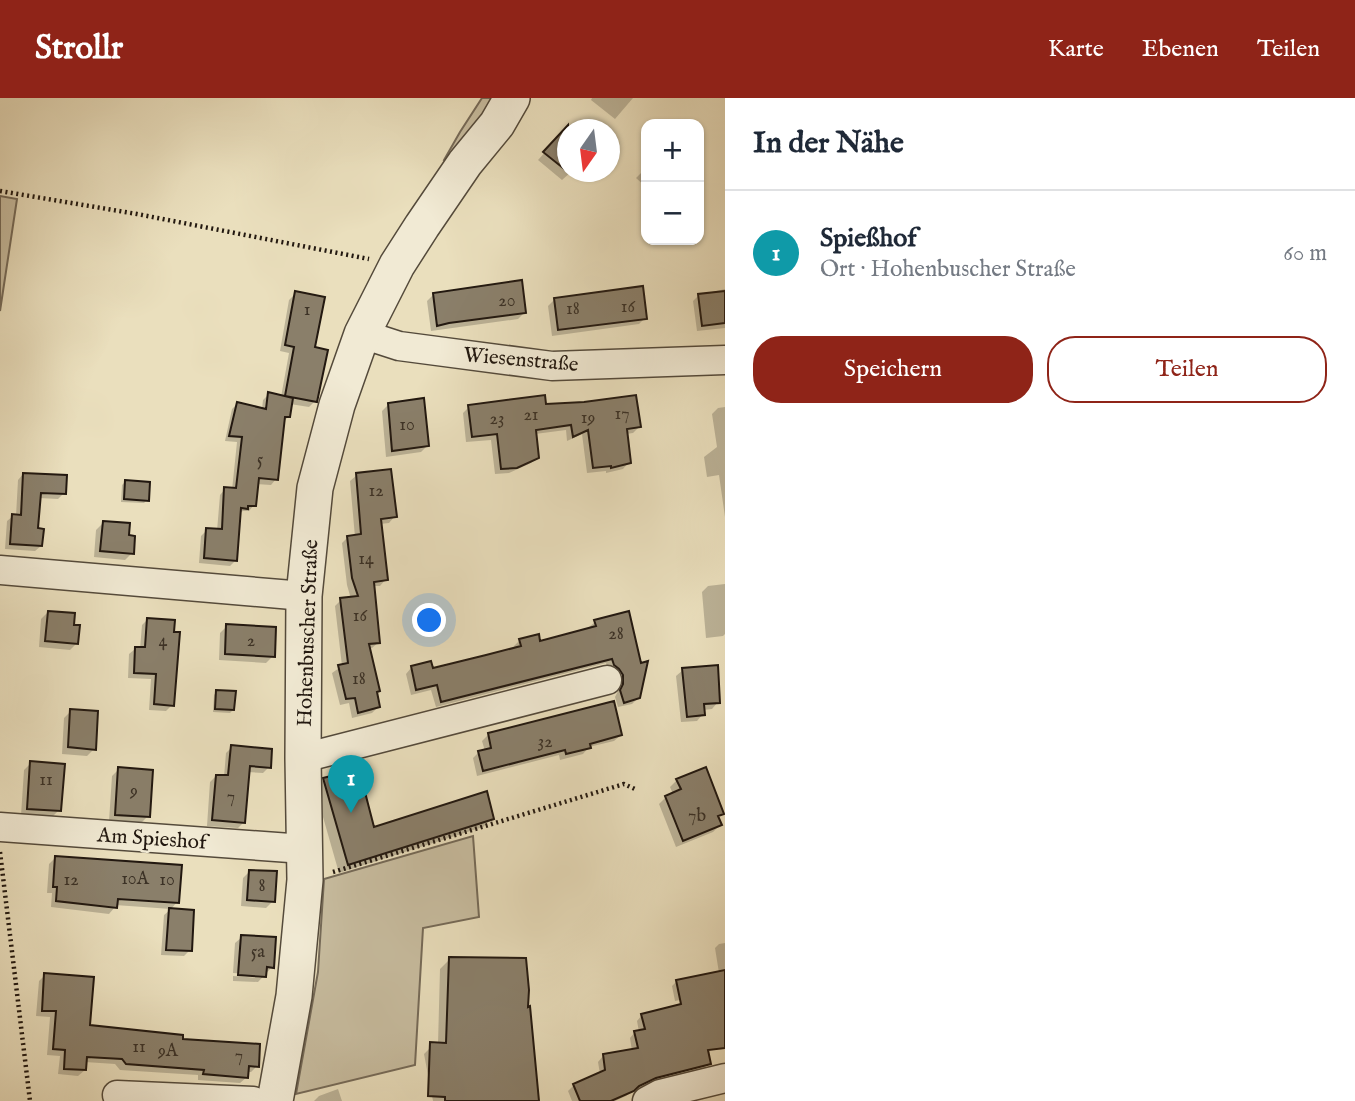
<!DOCTYPE html>
<html lang="de">
<meta charset="utf-8">
<style>
:root{--surface:#fff;--page:#f2f2f3;--text:#1f2937;--muted:#747a83;--line:#e0e1e3;--accent:#8f2418}
body{margin:0;font-family:"IM FELL English",serif;background:var(--page);color:var(--text)}
.controls{position:absolute;right:21px;top:21px;display:grid;overflow:hidden;border-radius:14px;box-shadow:0 2px 5px #0004}
.controls button{width:63px;height:63px;display:grid;place-items:center;padding:0;border:0;border-bottom:2px solid var(--line);background:var(--surface);color:var(--text);font:35px sans-serif}
.compass{position:absolute;left:557px;top:21px;width:63px;height:63px;border-radius:50%;background:var(--surface);box-shadow:0 2px 5px #0004;rotate:194deg}
.you{position:absolute;left:430px;top:523px;width:24px;height:24px;margin:-18px;border:5px solid #fff;border-radius:50%;background:#1a73e8;box-shadow:0 0 0 10px #1a73e833}
.badge{display:grid;place-items:center;width:46px;height:46px;border-radius:50%;background:var(--accent);color:#fff;font-size:23px;font-weight:700}
.pin{position:absolute;translate:-50% -58px;filter:drop-shadow(0 2px 4px #0008)}
.pin::after{content:'';position:absolute;top:37px;width:24px;height:21px;background:inherit;clip-path:polygon(0 0,100% 0,50% 100%)}
.list{margin:0;padding:0;list-style:none}
h2{display:flex;justify-content:space-between;align-items:center;height:91px;margin:0;padding:0 28px;font-size:30px}
h2 small{font-size:23px;font-weight:400;color:var(--muted)}
.list li{display:grid;grid-template-columns:46px 1fr auto;gap:21px;align-items:center;box-sizing:border-box;height:126px;padding:0 28px;border-top:2px solid var(--line)}
.list b{display:block;font-size:26px;white-space:nowrap}
.list p{margin:0;font-size:23px;white-space:nowrap;color:var(--muted)}
.list em{font-size:23px;font-style:normal;color:var(--muted)}
.actions{display:flex;gap:14px;padding:21px 28px}
.actions a{flex:1;padding:16px 0;border:2px solid var(--accent);border-radius:28px;text-align:center;font-size:24px;color:var(--accent)}
.actions .main{background:var(--accent);color:#fff}
.map{position:relative;flex:none;width:725px;height:1003px;overflow:hidden}
header{display:flex;align-items:center;gap:42px;box-sizing:border-box;height:98px;padding:0 35px;background:var(--accent);color:#fff}
header strong{font-size:33px}
nav{display:flex;gap:38px;margin-inline-start:auto;font-size:24px}
main{display:flex}
aside{flex:1;background:var(--surface)}
.map>svg:first-child{display:block}
</style>
<header>
<strong>Strollr</strong>
<nav><a>Karte</a><a>Ebenen</a><a>Teilen</a></nav>
</header>
<main>
<div class="map">
<svg width="725" height="1003" viewBox="0 0 725 1003">
<rect width="100%" height="100%" fill="#eadfbd"/>
<filter id="stains"><feTurbulence type="fractalNoise" baseFrequency=".00286" numOctaves="4"/><feColorMatrix values="0 0 0 0 .2 0 0 0 0 .09 0 0 0 0 .02 0 0 0 .5 -.17"/></filter>
<radialGradient id="worn" r=".72"><stop offset=".6" stop-color="#630" stop-opacity="0"/><stop offset="1" stop-color="#630" stop-opacity=".3"/></radialGradient>
<path fill="#c8bda0" stroke="#756a58" stroke-width="2" d="M 482,0 L 493,0 L 452,66 L 444,62 L 460,34 Z
M 0,98 L 17,101 L 0,213 Z
M 473,738 L 479,819 L 423,830 L 415,967 L 296,996 L 318,874 L 324,781 Z"/>
<path fill="#0003" d="M 592,0 L 633,0 L 615,21 L 591,2 Z
M 569,28 L 573,32 L 568,32 L 568,74 L 571,74 L 562,82 L 538,62 Z
M 646,70 L 646,89 L 636,80 Z
M 725,191 L 725,230 L 697,233 L 693,203 L 699,197 Z
M 296,195 L 313,251 L 315,303 L 309,309 L 290,306 L 288,319 L 283,324 L 276,381 L 271,387 L 256,386 L 254,407 L 249,413 L 243,413 L 239,415 L 236,462 L 230,468 L 199,465 L 201,438 L 207,432 L 217,433 L 220,397 L 225,391 L 232,392 L 237,344 L 225,343 L 232,311 L 237,306 L 262,311 L 263,302 L 269,296 L 281,299 L 289,255 L 280,253 L 289,202 Z
M 433,197 L 524,215 L 518,221 L 431,233 L 427,203 Z
M 555,201 L 645,220 L 639,226 L 552,238 L 548,208 Z
M 389,306 L 427,348 L 421,354 L 386,359 L 382,313 Z
M 545,308 L 639,329 L 633,335 L 626,336 L 629,364 L 623,371 L 606,375 L 606,373 L 587,375 L 582,336 L 567,343 L 566,332 L 535,336 L 538,359 L 531,365 L 509,375 L 495,376 L 491,342 L 466,344 L 463,315 L 469,309 Z
M 725,309 L 725,419 L 719,377 L 707,379 L 704,359 L 717,349 L 712,316 L 718,310 Z
M 23,376 L 64,395 L 58,401 L 39,400 L 37,432 L 41,448 L 35,453 L 5,451 L 7,423 L 13,418 L 16,418 L 18,382 Z
M 357,377 L 395,418 L 389,425 L 380,426 L 386,481 L 380,488 L 372,488 L 379,544 L 372,550 L 368,551 L 378,609 L 372,615 L 352,620 L 349,605 L 340,607 L 332,575 L 342,568 L 335,508 L 341,502 L 351,501 L 347,487 L 342,445 L 348,439 L 355,439 L 350,383 Z
M 125,384 L 147,402 L 144,405 L 121,404 L 122,387 Z
M 103,425 L 128,439 L 132,455 L 125,462 L 94,459 L 96,432 Z
M 725,486 L 725,536 L 723,538 L 706,540 L 702,494 L 708,488 Z
M 48,514 L 72,528 L 77,545 L 70,552 L 39,549 L 41,521 Z
M 148,521 L 172,607 L 166,613 L 149,612 L 151,581 L 128,580 L 129,556 L 135,551 L 140,551 L 142,527 Z
M 595,524 L 638,600 L 632,606 L 618,609 L 615,599 L 618,593 L 618,584 L 608,573 L 606,565 L 436,609 L 431,592 L 411,597 L 406,576 L 411,570 L 432,572 L 515,551 L 514,548 L 520,542 L 539,545 L 590,532 L 589,529 Z
M 227,528 L 273,558 L 266,565 L 219,562 L 220,535 Z
M 683,572 L 718,604 L 712,611 L 703,612 L 703,616 L 697,623 L 681,624 L 676,578 Z
M 217,593 L 233,612 L 230,615 L 213,614 L 214,597 Z
M 71,613 L 94,651 L 87,658 L 62,656 L 64,620 Z
M 489,636 L 621,637 L 614,643 L 589,649 L 583,656 L 560,662 L 559,657 L 477,678 L 473,660 L 479,654 L 485,653 L 482,643 Z
M 232,649 L 269,669 L 263,675 L 248,674 L 244,724 L 238,730 L 207,728 L 210,684 L 216,678 L 224,679 L 226,655 Z
M 31,665 L 59,712 L 52,719 L 21,717 L 24,672 Z
M 119,671 L 148,718 L 141,725 L 109,723 L 112,678 Z
M 324,681 L 373,731 L 492,720 L 483,729 L 339,775 L 315,691 Z
M 677,682 L 722,715 L 717,720 L 720,727 L 713,734 L 676,749 L 659,706 L 666,699 L 673,696 L 670,689 Z
M 56,759 L 177,804 L 171,811 L 115,807 L 115,809 L 109,816 L 51,809 L 52,795 L 47,795 L 49,766 Z
M 250,773 L 273,803 L 266,810 L 241,808 L 243,780 Z
M 170,812 L 190,852 L 184,858 L 161,857 L 164,817 Z
M 242,839 L 272,869 L 258,884 L 233,883 L 233,878 L 261,880 L 261,877 L 233,875 L 235,845 Z
M 725,845 L 725,893 L 675,903 L 672,888 L 677,883 L 719,875 L 715,850 L 719,846 Z
M 450,861 L 526,910 L 537,1003 L 433,1003 L 424,956 L 434,946 L 438,946 L 440,871 Z
M 45,877 L 88,928 L 181,943 L 257,968 L 251,974 L 247,974 L 247,979 L 240,985 L 198,982 L 198,977 L 120,972 L 115,966 L 85,964 L 85,972 L 78,978 L 58,976 L 60,958 L 47,957 L 50,919 L 36,918 L 39,883 Z
M 642,917 L 709,966 L 703,971 L 648,985 L 631,994 L 626,998 L 615,1003 L 572,1003 L 568,993 L 574,987 L 600,976 L 598,964 L 603,958 L 632,953 L 630,940 L 635,934 L 639,934 L 637,923 Z
M 338,991 L 342,1003 L 314,1003 L 319,998 Z"/>
<path fill="#8a7f6a" stroke="#221810" stroke-width="2" d="M 568,27 L 568,74 L 543,54 Z
M 522,182 L 526,215 L 449,225 L 437,228 L 433,195 Z
M 643,188 L 647,221 L 558,232 L 554,200 Z
M 295,193 L 325,199 L 315,249 L 328,252 L 317,304 L 285,298 L 294,249 L 285,247 Z
M 725,193 L 725,225 L 702,228 L 698,196 Z
M 268,294 L 293,300 L 290,319 L 285,319 L 278,382 L 259,380 L 256,408 L 248,408 L 248,411 L 241,410 L 237,463 L 204,460 L 206,430 L 222,431 L 224,389 L 236,390 L 242,339 L 229,338 L 237,304 L 266,311 Z
M 545,297 L 546,306 L 584,304 L 636,297 L 641,329 L 627,331 L 631,365 L 611,370 L 611,368 L 593,370 L 588,332 L 573,339 L 571,327 L 536,332 L 539,360 L 517,370 L 501,371 L 497,336 L 472,339 L 468,307 Z
M 424,300 L 429,348 L 392,353 L 388,305 Z
M 391,371 L 397,419 L 381,421 L 388,482 L 374,484 L 380,545 L 369,546 L 380,593 L 377,594 L 380,609 L 358,615 L 355,600 L 346,601 L 338,567 L 348,565 L 340,500 L 358,498 L 352,480 L 347,438 L 361,436 L 356,375 Z
M 23,375 L 67,377 L 66,396 L 41,395 L 38,430 L 44,431 L 42,448 L 10,446 L 12,416 L 21,417 Z
M 125,382 L 150,384 L 149,403 L 124,401 Z
M 103,423 L 130,425 L 129,437 L 135,438 L 134,456 L 100,453 Z
M 48,513 L 75,515 L 74,527 L 80,527 L 78,546 L 45,543 Z
M 629,513 L 641,565 L 648,563 L 640,600 L 624,605 L 620,592 L 623,586 L 623,577 L 619,571 L 614,567 L 612,561 L 441,604 L 437,587 L 416,592 L 411,568 L 431,563 L 433,570 L 486,557 L 521,548 L 519,541 L 539,536 L 540,543 L 596,528 L 594,522 Z
M 147,520 L 175,522 L 174,534 L 180,534 L 174,608 L 154,606 L 156,576 L 134,575 L 135,549 L 145,549 Z
M 226,526 L 276,529 L 275,559 L 225,556 Z
M 718,567 L 720,605 L 704,606 L 705,617 L 687,619 L 682,570 Z
M 216,592 L 236,593 L 234,612 L 215,611 Z
M 614,603 L 622,637 L 590,646 L 591,650 L 566,656 L 565,652 L 483,673 L 478,653 L 491,650 L 488,635 Z
M 70,611 L 98,613 L 96,652 L 68,649 Z
M 231,647 L 272,651 L 271,670 L 250,668 L 245,725 L 212,722 L 216,677 L 228,677 Z
M 30,663 L 65,666 L 61,713 L 27,711 Z
M 118,669 L 153,672 L 150,719 L 115,717 Z
M 706,669 L 724,716 L 718,718 L 722,727 L 683,743 L 665,698 L 681,691 L 676,681 Z
M 359,671 L 374,729 L 487,693 L 494,721 L 348,767 L 323,680 Z
M 55,758 L 182,767 L 179,805 L 118,801 L 117,810 L 56,803 L 57,789 L 53,789 Z
M 249,772 L 277,773 L 275,804 L 247,802 Z
M 169,810 L 194,812 L 192,853 L 166,852 Z
M 241,837 L 276,839 L 274,870 L 267,869 L 266,879 L 238,877 Z
M 449,859 L 526,860 L 529,892 L 528,909 L 530,908 L 539,1003 L 445,1003 L 445,999 L 428,998 L 430,944 L 446,945 Z
M 725,872 L 725,950 L 708,952 L 711,966 L 656,980 L 639,988 L 634,993 L 611,1003 L 580,1003 L 573,986 L 605,972 L 603,956 L 638,950 L 634,933 L 645,931 L 641,916 L 681,906 L 676,882 Z
M 44,875 L 94,879 L 90,927 L 183,937 L 183,941 L 260,946 L 259,969 L 249,968 L 248,980 L 203,976 L 204,972 L 126,966 L 122,961 L 87,959 L 86,972 L 64,971 L 65,952 L 53,951 L 56,913 L 42,913 Z"/>
<g fill="none" stroke-linecap="round" stroke-linejoin="round">
<defs>
<path id="minor" d="M 362,236 L 399,248 L 552,268 L 725,262
M 0,472 L 304,498
M 303,660 L 607,582
M 0,729 L 304,751
M 117,997 L 253,1003
M 647,1003 L 660,996 L 725,980"/>
<path id="tertiary" d="M 275,1003 L 294,898 L 305,782 L 303,660 L 304,498 L 315,390 L 337,307 L 362,236 L 397,167 L 422,128 L 465,65 L 497,26 L 512,0"/>
</defs>
<use href="#minor" stroke="#544a3b" stroke-width="31"/>
<use href="#tertiary" stroke="#544a3b" stroke-width="38"/>
<path stroke="#221810" stroke-width="4.5" stroke-dasharray="2 3.5" stroke-linecap="butt" d="M 0,93 L 137,116 L 369,161
M 0,754 L 30,1003
M 333,774 L 624,686 L 637,692"/>
<use href="#minor" stroke="#f1ead4" stroke-width="28"/>
<use href="#tertiary" stroke="#f1ead4" stroke-width="35"/>
</g>
<g text-anchor="middle" stroke-width="5" stroke-linejoin="round" paint-order="stroke">
<g font-size="18" fill="#3c3226">
<text x="507" y="208">20</text>
<text x="628" y="214">16</text>
<text x="573" y="216">18</text>
<text x="307" y="217">1</text>
<text x="622" y="321">17</text>
<text x="531" y="322">21</text>
<text x="588" y="325">19</text>
<text x="497" y="326">23</text>
<text x="407" y="332">10</text>
<text x="260" y="367">5</text>
<text x="376" y="398">12</text>
<text x="366" y="466">14</text>
<text x="360" y="523">16</text>
<text x="616" y="541">28</text>
<text x="163" y="548">4</text>
<text x="251" y="548">2</text>
<text x="359" y="586">18</text>
<text x="545" y="649">32</text>
<text x="46" y="687">11</text>
<text x="134" y="698">9</text>
<text x="231" y="704">7</text>
<text x="697" y="723">7b</text>
<text x="135" y="786">10A</text>
<text x="71" y="787">12</text>
<text x="167" y="787">10</text>
<text x="262" y="793">8</text>
<text x="258" y="859">5a</text>
<text x="139" y="954">11</text>
<text x="168" y="958">9A</text>
<text x="239" y="963">7</text>
</g>
<g font-size="21" fill="#221810" stroke="#f1ead4">
<text transform="translate(521 261) rotate(5)" y="7">Wiesenstraße</text>
<text transform="translate(307 535) rotate(-88)" y="7">Hohenbuscher Straße</text>
<text transform="translate(152 740) rotate(4)" y="7">Am Spieshof</text>
</g>
</g>
<rect width="100%" height="100%" filter="url(#stains)"/>
<rect width="100%" height="100%" fill="url(#worn)"/>
</svg>
<div class="controls">
<button>+</button>
<button>−</button>
</div>
<svg class="compass" viewBox="-18 -18 36 36"><path d="M0-13l5 13h-10z" fill="#e53935"/><path d="M0 13l5-13h-10z" fill="#747a83"/></svg>
<div class="you"></div>
<div class="pin badge" style="left:351px;top:715px;background:#0f9aa8">1</div>
</div>
<aside>
<h2>In der Nähe<small></small></h2>
<ul class="list">
<li><span class="badge" style="background:#0f9aa8">1</span><div><b>Spießhof</b><p>Ort · Hohenbuscher Straße</p></div><em>60 m</em></li>
</ul>
<div class="actions"><a class="main">Speichern</a><a>Teilen</a></div>
</aside>
</main>
